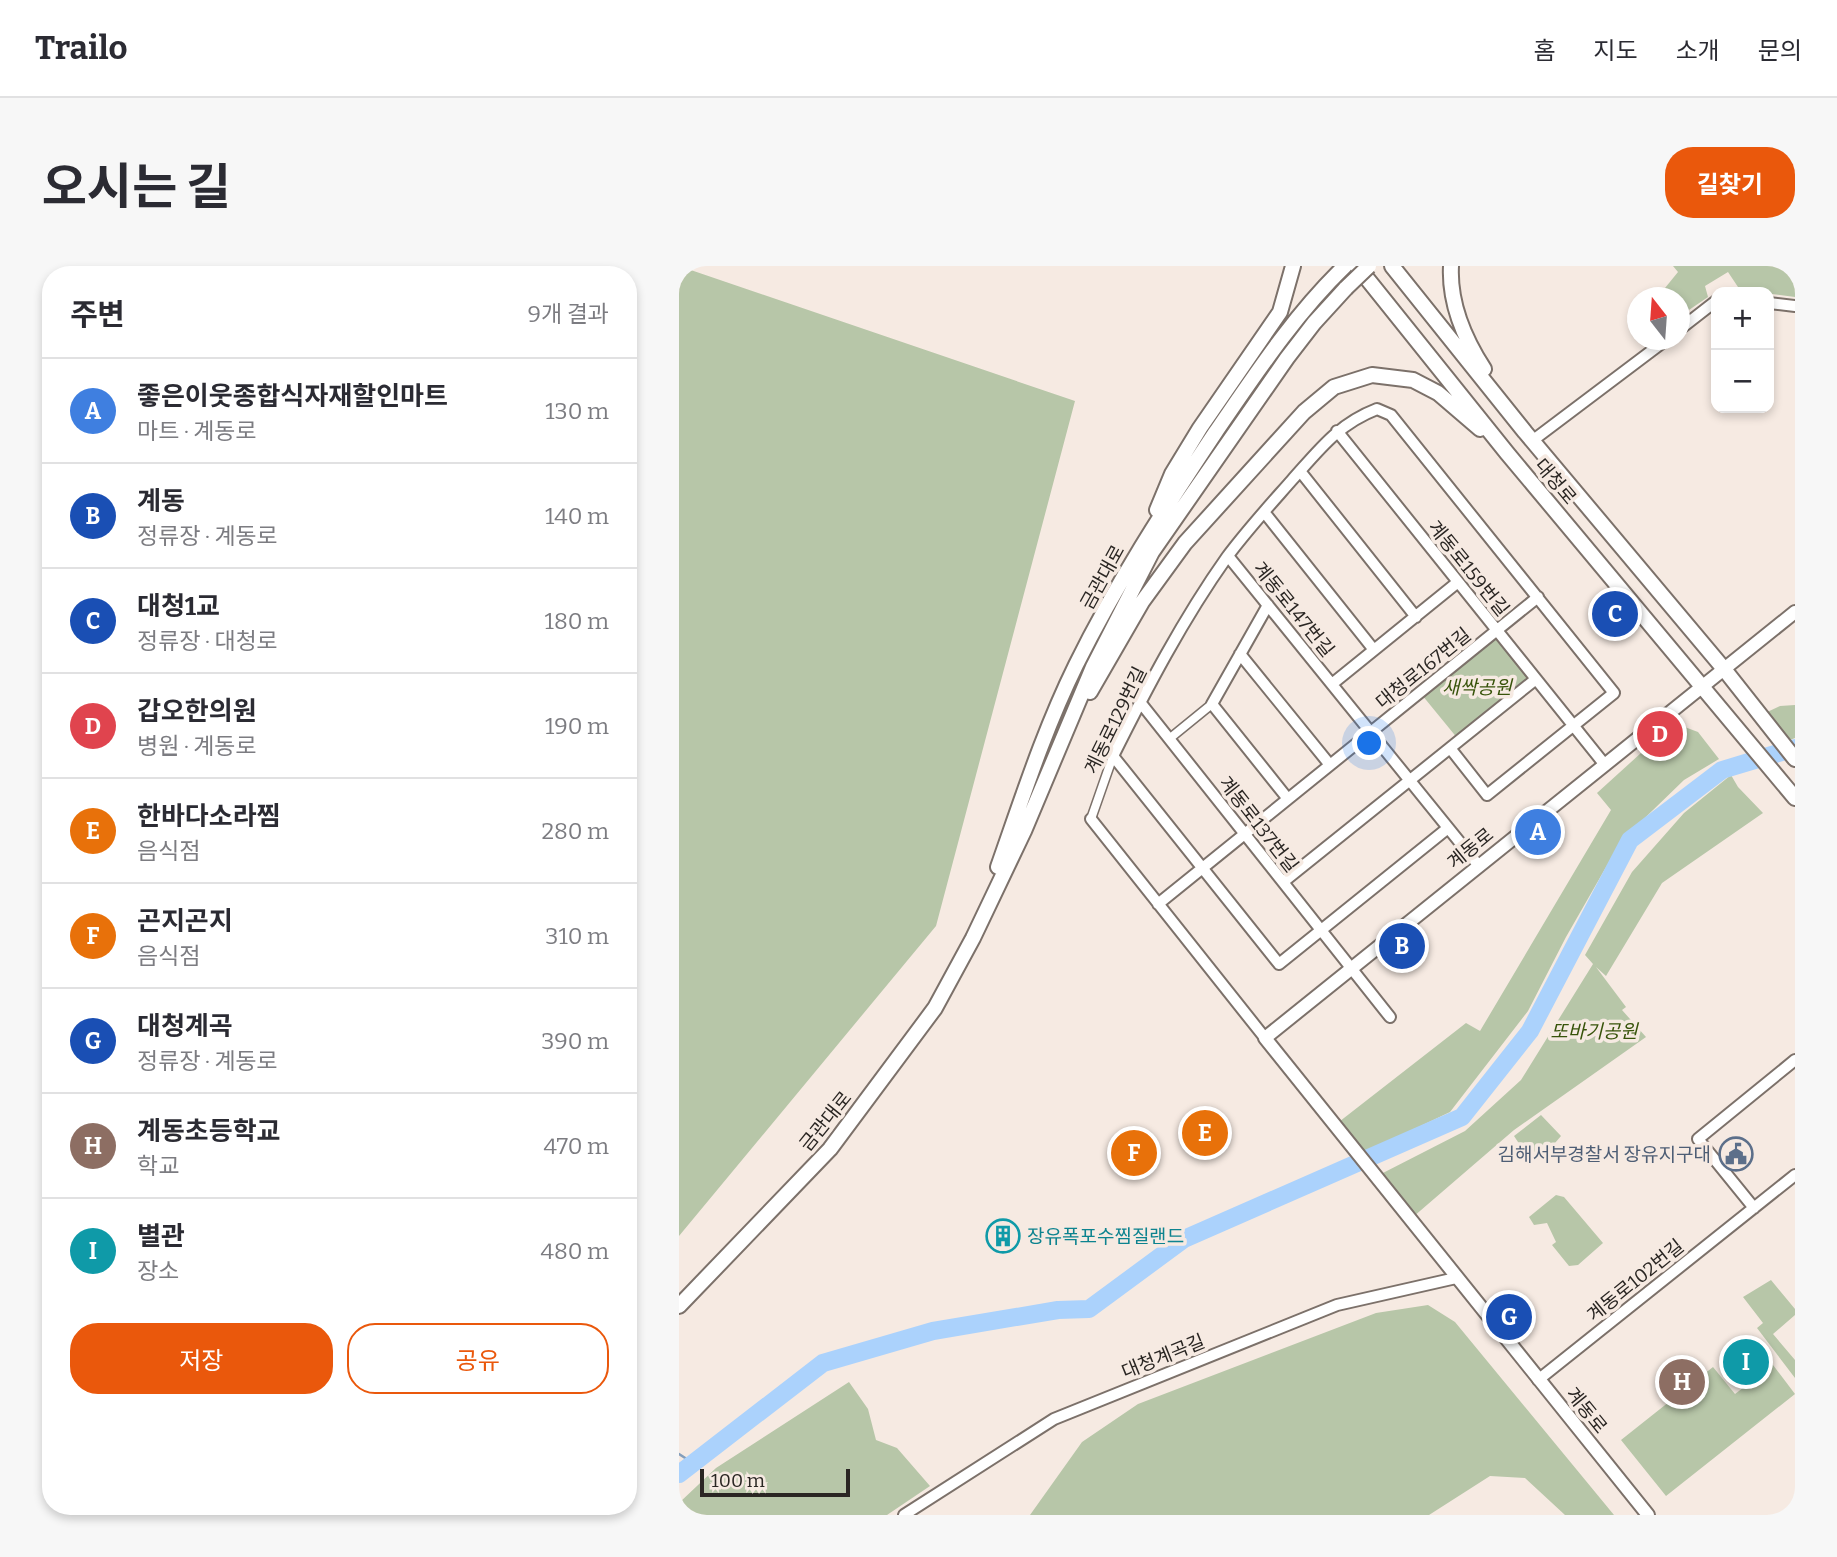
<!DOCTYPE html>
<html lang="ko">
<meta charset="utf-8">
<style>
:root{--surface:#fff;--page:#f7f7f7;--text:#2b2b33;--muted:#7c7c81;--line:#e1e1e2;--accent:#ea580c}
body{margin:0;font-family:Bitter,"Noto Sans KR",serif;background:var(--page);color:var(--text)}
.controls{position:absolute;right:21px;top:21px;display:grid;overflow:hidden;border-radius:14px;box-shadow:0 4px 10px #0003}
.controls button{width:63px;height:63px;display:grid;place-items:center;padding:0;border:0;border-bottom:2px solid var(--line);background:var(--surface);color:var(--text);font:35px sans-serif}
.compass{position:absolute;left:948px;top:21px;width:63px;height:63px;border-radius:50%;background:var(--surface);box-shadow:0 4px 10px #0003;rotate:343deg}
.scale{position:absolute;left:21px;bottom:18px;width:150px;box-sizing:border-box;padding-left:7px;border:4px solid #2a2623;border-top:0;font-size:19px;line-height:24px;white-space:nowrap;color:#2a2623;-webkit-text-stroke:5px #f6eae2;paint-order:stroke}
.you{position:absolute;left:691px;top:478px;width:24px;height:24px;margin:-18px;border:5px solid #fff;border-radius:50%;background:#1a73e8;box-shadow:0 0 0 10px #1a73e833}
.badge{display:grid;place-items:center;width:46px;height:46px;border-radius:50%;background:var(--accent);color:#fff;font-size:23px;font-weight:700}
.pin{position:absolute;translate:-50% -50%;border:4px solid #fff;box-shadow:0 2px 7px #0006}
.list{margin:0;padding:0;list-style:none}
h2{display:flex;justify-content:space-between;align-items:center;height:91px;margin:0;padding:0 28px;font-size:30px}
h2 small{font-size:23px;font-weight:400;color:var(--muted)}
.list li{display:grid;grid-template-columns:46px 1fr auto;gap:21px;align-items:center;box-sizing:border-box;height:105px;padding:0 28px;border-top:2px solid var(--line)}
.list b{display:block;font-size:26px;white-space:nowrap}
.list p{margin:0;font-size:23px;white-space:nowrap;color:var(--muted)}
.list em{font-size:23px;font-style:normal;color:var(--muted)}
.actions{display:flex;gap:14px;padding:21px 28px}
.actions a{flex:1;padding:16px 0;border:2px solid var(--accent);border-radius:28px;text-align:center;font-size:24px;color:var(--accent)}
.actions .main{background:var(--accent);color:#fff}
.map{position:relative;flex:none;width:1116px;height:1249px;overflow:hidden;border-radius:28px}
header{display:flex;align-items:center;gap:42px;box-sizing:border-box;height:98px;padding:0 35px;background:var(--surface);border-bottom:2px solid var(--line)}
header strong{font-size:33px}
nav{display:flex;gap:38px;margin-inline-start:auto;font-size:24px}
.intro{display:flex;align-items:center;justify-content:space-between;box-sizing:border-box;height:168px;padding:0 42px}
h1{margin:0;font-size:49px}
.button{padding:18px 32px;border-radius:28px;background:var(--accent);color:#fff;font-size:24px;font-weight:700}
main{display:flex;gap:42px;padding:0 42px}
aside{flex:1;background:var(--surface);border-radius:28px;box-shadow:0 4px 10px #0003}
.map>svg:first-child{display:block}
</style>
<header>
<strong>Trailo</strong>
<nav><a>홈</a><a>지도</a><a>소개</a><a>문의</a></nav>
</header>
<div class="intro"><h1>오시는 길</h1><a class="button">길찾기</a></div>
<main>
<aside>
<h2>주변<small>9개 결과</small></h2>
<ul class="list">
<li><span class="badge" style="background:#3f7fe0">A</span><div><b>좋은이웃종합식자재할인마트</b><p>마트 · 계동로</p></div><em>130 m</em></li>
<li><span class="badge" style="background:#1a4fb4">B</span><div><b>계동</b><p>정류장 · 계동로</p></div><em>140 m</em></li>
<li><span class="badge" style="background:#1a4fb4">C</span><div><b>대청1교</b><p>정류장 · 대청로</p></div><em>180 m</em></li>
<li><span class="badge" style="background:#e0444e">D</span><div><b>갑오한의원</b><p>병원 · 계동로</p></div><em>190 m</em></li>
<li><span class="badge" style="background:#e8710a">E</span><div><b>한바다소라찜</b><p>음식점</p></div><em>280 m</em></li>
<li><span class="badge" style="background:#e8710a">F</span><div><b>곤지곤지</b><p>음식점</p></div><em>310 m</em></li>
<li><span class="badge" style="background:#1a4fb4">G</span><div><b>대청계곡</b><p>정류장 · 계동로</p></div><em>390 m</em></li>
<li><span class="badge" style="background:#8d6e63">H</span><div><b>계동초등학교</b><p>학교</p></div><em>470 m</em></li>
<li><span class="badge" style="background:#0f9aa8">I</span><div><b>별관</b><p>장소</p></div><em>480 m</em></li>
</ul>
<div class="actions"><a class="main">저장</a><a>공유</a></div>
</aside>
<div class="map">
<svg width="1116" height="1249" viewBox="0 0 1116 1249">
<rect width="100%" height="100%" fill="#f6eae2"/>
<path fill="#b7c6a8" d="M 0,0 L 396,135 L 257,660 L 0,970 Z
M 994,0 L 1116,0 L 1116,31 L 1061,24 L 1049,6 L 1026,20 L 1029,31 L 1007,46 L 1001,39 L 1001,32 L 994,31 L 986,22 L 999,6 Z
M 818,368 L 854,412 L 779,473 L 743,429 Z
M 1116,439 L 1116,472 L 1106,476 L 1084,448 L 1101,440 Z
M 995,457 L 1019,466 L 1040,493 L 1005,514 L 942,575 L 887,671 L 849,745 L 771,846 L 685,887 L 656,859 L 787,757 L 801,765 L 932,544 L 918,527 Z
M 1052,509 L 1059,521 L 1084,547 L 983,617 L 927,710 L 917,701 L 947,741 L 943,744 L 967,771 L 835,864 L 734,951 L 700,909 L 786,865 L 842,814 L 914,698 L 906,689 L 953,606 L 1005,547 Z
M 862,849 L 882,870 L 870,884 L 851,894 L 835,870 Z
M 877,929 L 885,931 L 924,977 L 899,999 L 890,1000 L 873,979 L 877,976 L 868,957 L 855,959 L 850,951 Z
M 1092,1014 L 1116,1043 L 1116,1049 L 1094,1068 L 1116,1094 L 1116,1112 L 1078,1062 L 1084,1057 L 1064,1031 Z
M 749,1039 L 776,1056 L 935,1249 L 886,1249 L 846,1212 L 811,1210 L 750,1249 L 351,1249 L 403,1176 L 459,1138 L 697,1047 Z
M 1094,1099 L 1116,1128 L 987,1230 L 942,1174 L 1034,1101 L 1056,1128 Z
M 170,1116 L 189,1143 L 197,1174 L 218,1182 L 251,1220 L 208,1249 L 0,1249 L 0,1237 L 37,1202 Z"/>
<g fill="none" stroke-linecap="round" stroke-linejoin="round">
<path stroke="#849ebb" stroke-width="2.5" d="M 0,1188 L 14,1197"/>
<path stroke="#abd2fc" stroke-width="18" d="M 0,1208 L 144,1097 L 254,1065 L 379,1044 L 410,1043 L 505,973 L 783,851 L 851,765 L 951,574 L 1043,504 L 1116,482"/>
<defs>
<path id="pedestrian" d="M 490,473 L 533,438
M 412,553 L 434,490"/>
<path id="minor" d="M 1090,37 L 1116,40
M 1001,63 L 1037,35
M 658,165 L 926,499
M 853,175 L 987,74
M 621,205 L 737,351
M 585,246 L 695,384
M 549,290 L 800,600
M 589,339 L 533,438 L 609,533
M 561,388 L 651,499
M 653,418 L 779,316
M 461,436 L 711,751
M 412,553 L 586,772
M 769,562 L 600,698 L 434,490 C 468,422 504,353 548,291 C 568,264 591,239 613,214 C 640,184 659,158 698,143 L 712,149 L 935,427 L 808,529 L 771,482
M 604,616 L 857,413
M 479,638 L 859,331
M 1075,942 L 1019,873 L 1116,794
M 859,1114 L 1116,909
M 225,1249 L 375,1153 L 658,1039 L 777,1012"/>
<path id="tertiary" d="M 969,1249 L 586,772 L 1116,346"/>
<path id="secondary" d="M 678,0 L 828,187 L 1116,532
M 713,0 L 846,166 L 1045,403 L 1116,493
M 772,0 C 770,38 785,72 805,103
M 478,244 L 493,208 L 521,162 L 601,46 L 614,0
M 411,426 L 463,336 L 506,277 L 625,146 L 655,121 L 693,109 L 734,114 L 759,127 L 801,163
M 319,601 C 343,533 365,464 397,399 C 437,318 486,242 536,167 C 576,109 615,49 666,0
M 0,1040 L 151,883 L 256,742 L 294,672 L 345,565 L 414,401 L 473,286 L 608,92 L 635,57 L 667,22"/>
</defs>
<use href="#pedestrian" stroke="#7c716a" stroke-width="11"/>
<use href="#minor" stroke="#7c716a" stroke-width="14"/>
<use href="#tertiary" stroke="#7c716a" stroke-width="16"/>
<use href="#secondary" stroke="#7c716a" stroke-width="18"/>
<use href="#pedestrian" stroke="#fff" stroke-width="8"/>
<use href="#minor" stroke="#fff" stroke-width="10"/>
<use href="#tertiary" stroke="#fff" stroke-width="12"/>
<use href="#secondary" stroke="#fff" stroke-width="14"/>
<defs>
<path id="secondary-bridge" d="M 667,22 L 690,0"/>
</defs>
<use href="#secondary-bridge" stroke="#7c716a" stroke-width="18" stroke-linecap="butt"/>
<use href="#secondary-bridge" stroke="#fff" stroke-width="14"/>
</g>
<defs>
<symbol id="civic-ring" viewBox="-11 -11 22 22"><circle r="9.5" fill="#f6eae2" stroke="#5c6f8a" stroke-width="1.5"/><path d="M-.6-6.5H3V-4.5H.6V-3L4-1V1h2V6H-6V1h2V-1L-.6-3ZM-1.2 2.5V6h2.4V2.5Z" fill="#5c6f8a"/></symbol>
<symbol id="building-ring" viewBox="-11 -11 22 22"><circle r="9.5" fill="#f6eae2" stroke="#0f9aa8" stroke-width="1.5"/><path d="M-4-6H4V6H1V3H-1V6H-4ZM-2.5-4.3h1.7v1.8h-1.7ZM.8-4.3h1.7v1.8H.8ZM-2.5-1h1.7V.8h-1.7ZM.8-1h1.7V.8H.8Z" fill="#0f9aa8"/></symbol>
</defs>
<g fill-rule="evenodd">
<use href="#civic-ring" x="1038" y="869" width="38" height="38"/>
<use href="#building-ring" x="305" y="951" width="38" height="38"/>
</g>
<g text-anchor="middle" stroke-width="7" stroke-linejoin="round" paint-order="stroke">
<g font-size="19" fill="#2a2623" stroke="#f6eae2">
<text transform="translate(877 215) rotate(50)" y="7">대청로</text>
<text transform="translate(790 302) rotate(51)" y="7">계동로159번길</text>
<text transform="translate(423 311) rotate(-61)" y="7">금관대로</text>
<text transform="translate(615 343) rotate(51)" y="7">계동로147번길</text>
<text transform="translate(744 402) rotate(-39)" y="7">대청로167번길</text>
<text transform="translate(436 454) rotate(-64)" y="7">계동로129번길</text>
<text transform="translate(580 558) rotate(52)" y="7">계동로137번길</text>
<text transform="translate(791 582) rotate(-39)" y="7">계동로</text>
<text transform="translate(146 855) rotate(-51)" y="7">금관대로</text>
<text transform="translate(956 1014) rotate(-39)" y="7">계동로102번길</text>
<text transform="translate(484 1090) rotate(-22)" y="7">대청계곡길</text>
<text transform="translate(908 1144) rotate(51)" y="7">계동로</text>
</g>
<g font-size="19" font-style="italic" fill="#37530a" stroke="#f6eae2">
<text x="798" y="428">새싹공원</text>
<text x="915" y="772">또바기공원</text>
</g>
<g font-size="19" fill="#4e5e75" stroke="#f6eae2" text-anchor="end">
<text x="1032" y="895">김해서부경찰서 장유지구대</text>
</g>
<g font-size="19" fill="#0d838f" stroke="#f6eae2" text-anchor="start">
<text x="348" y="977">장유폭포수찜질랜드</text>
</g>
</g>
</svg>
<div class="controls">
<button>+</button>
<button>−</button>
</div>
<svg class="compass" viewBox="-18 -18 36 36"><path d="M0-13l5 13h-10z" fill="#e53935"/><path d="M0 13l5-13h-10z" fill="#7c7c81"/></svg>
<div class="scale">100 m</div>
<div class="you"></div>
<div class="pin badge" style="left:859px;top:566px;background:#3f7fe0">A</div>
<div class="pin badge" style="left:723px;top:680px;background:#1a4fb4">B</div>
<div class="pin badge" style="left:936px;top:348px;background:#1a4fb4">C</div>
<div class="pin badge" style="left:981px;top:468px;background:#e0444e">D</div>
<div class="pin badge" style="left:526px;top:867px;background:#e8710a">E</div>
<div class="pin badge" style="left:455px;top:887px;background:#e8710a">F</div>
<div class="pin badge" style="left:830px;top:1051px;background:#1a4fb4">G</div>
<div class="pin badge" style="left:1003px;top:1116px;background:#8d6e63">H</div>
<div class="pin badge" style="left:1067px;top:1096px;background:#0f9aa8">I</div>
</div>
</main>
